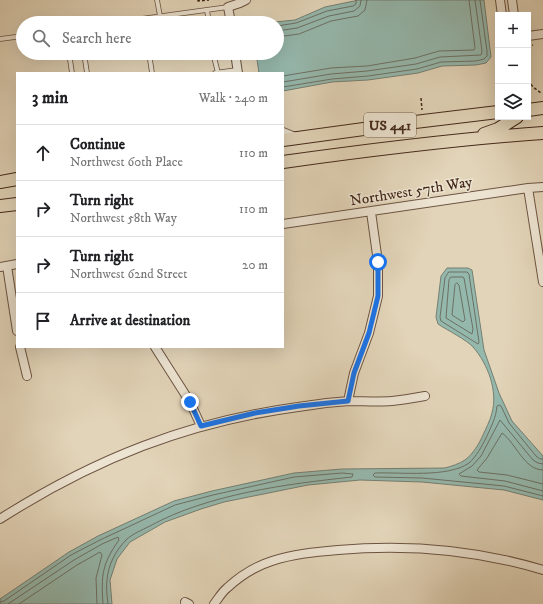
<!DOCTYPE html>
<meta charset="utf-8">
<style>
:root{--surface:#fff;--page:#f6f6f6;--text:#202124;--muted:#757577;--line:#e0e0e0}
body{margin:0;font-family:"IM FELL DW Pica",serif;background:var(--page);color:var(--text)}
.controls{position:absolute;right:12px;top:12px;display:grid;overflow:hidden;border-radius:0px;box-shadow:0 4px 16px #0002}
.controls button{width:36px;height:36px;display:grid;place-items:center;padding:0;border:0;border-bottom:1px solid var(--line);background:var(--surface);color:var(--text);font:20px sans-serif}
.stop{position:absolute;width:12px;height:12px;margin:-9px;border:3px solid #1a73e8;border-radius:50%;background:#fff}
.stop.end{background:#1a73e8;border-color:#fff;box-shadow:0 1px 4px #0008}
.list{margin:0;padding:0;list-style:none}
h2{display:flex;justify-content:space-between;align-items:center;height:52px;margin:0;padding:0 16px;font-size:17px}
h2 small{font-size:13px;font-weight:400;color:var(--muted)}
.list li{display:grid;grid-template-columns:26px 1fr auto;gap:12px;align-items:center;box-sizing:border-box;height:56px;padding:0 16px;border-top:1px solid var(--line)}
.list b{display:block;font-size:15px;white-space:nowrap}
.list p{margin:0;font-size:13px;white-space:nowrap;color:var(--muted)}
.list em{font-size:13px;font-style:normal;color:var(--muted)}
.icon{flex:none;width:22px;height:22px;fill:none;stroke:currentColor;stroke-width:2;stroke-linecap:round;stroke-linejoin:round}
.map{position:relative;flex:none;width:543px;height:604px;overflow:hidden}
.search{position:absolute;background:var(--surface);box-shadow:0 4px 16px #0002;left:16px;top:16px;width:268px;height:44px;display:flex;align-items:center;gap:10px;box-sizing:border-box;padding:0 14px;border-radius:22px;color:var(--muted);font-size:15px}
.panel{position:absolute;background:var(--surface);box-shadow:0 4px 16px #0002;left:16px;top:72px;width:268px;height:276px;border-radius:0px}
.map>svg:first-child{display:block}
</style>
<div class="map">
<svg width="543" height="604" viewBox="0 0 543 604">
<rect width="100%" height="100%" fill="#e2d4b8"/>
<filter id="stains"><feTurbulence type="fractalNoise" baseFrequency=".005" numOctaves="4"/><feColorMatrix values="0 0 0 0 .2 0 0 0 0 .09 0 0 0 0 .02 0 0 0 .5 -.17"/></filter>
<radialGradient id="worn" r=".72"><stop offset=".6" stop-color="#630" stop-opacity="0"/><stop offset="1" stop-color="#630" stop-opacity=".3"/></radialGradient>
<path fill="#95b8ad" stroke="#757f72" d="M 359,0 L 484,0 L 491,57 L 486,63 L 476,65 L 442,66 L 418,73 L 368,80 L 332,82 L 283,91 L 283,73 L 259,73 L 256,53 L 277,53 L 277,23 L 265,23 L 295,20 L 325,7 Z
M 447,268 L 468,268 L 472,270 L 484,350 L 499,393 L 512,421 L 543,456 L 543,500 L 504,490 L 422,482 L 360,480 L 308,485 L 224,502 L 201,509 L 165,522 L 130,542 L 117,559 L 110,580 L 112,604 L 0,604 L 0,599 L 69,552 L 98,536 L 174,501 L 212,491 L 294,473 L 342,469 L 445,468 C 452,466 459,464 465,460 C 473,454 479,444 483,435 C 486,428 490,421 492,413 C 498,391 488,364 473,347 C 467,340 447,330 438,324 L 436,317 L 441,276 Z"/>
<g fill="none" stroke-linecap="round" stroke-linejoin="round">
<path stroke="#6c7064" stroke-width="1" d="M 277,26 L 296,23 L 327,11 L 353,6 L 356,4 L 356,0
M 277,31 L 297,28 L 329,16 L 354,11 L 360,6 L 361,0
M 277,37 L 299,34 L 331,21 L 358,16 L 365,10 L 367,0
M 283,76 L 331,68 L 367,66 L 415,58 L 439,51 L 474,50 L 475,48 L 469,0
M 283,82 L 331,74 L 367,71 L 416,64 L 440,57 L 481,55 L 482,51 L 475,0
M 283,87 L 332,79 L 368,76 L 417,69 L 441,62 L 476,61 L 484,59 L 487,56 L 487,51 L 480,0
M 449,272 L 467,272 L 469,274 L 479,342 L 478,344 L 441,321 L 440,317 L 445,278 Z
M 451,277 L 463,277 L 464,278 L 473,329 L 472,334 L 446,318 L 449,280 Z
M 457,283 L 459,285 L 465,320 L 463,322 L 452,315 L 455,285 Z
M 543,459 L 540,459 L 536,456 L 509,423 L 501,406 L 499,405 L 497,406 C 496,418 491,427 486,438 C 482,446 476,457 469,463 C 448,478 400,472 375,473 L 373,475 L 375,477 L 422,478 L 504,486 L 543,496
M 543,464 L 538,463 L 533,460 L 500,420 L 481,456 L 472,466 L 459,474 L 461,476 L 505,481 L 543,491
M 543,470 C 524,470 516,443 502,433 L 487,458 L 477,470 L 479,472 L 507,475 L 543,484
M 0,602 L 4,601 L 71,555 L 100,540 L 175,505 L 213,495 L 294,477 L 342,473 L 353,474 L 352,477 C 287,484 208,494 150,526 C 142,530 132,534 126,540 C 116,550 108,565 107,580 C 106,587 107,596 108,604
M 8,604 L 74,560 L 102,544 L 118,537 L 119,540 C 102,564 101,575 103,604
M 19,604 L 77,565 L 100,552 L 102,555 L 96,578 L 97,604"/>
<defs>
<path id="lane" d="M 157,0 L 160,16
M 207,10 L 209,23
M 112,23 L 228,7
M 0,39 L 23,36
M 69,53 L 72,73
M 84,53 L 87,73
M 149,53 L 152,73
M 213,53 L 218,73
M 215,73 L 237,70"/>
<path id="street" d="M 500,0 L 502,15
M 512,0 L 514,15
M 231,23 L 228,7 L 240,3 L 246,0
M 528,36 L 543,34
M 235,53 L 238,73
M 283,132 L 295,137
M 528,188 L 543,282
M 283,224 L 528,188 L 543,187
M 7,266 L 17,331
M 0,267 L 17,264
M 20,347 L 27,376
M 155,347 L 190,402 L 201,426
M 348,401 L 354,373 L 369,333 L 378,296 L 378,262 L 371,212
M 0,519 C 94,459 187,422 298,407 C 315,404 332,402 349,401 C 363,401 378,402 392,401 C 403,400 414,398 425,396
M 185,602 L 189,604
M 214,604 C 218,599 222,592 227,588 C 240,576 256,566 272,561 C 293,554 315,552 338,550 C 407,544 477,550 543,570"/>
<path id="primary" d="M 528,110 L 543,108
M 484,134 L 498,129 L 517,117
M 283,140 L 415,122 L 498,112
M 283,162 C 369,150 456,139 543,133
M 0,182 L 17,179
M 0,206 L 17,204"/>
</defs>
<use href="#lane" stroke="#6c5442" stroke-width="5.5"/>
<use href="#street" stroke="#6c5442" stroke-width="10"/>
<use href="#primary" stroke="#44291a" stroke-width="14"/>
<path stroke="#44291a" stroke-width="1.5" stroke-dasharray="3 2" stroke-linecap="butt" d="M 198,0 L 198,1 L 209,0
M 528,48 L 533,45
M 528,80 L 533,87 L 541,93
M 421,98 L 422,110"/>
<use href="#lane" stroke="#ece3d1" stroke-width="4"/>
<use href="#street" stroke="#ece3d1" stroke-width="8"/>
<use href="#primary" stroke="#e2d4b8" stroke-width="12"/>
</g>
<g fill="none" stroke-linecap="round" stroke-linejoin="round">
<path stroke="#1a73e8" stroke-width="5" d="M 190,402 L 201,426 L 255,413 L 299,406 L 348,401 L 354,373 L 369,333 L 378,296 L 378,262"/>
</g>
<g text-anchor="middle" stroke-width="3" stroke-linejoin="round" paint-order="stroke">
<rect fill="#ece3d1" stroke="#766151" stroke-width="1" x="364" y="113" width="52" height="24" rx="3"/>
<g font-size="14" font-weight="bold" fill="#44291a">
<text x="390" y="130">US 441</text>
</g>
<g font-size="15" fill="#44291a" stroke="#ece3d1">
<text transform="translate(411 191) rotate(-9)" y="5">Northwest 57th Way</text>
</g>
</g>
<rect width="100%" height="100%" filter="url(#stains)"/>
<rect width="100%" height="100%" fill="url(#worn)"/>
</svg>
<div class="controls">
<button>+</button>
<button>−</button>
<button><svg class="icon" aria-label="layers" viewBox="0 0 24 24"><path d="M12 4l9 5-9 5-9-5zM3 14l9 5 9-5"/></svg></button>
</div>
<div class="stop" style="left:378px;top:262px"></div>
<div class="stop end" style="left:190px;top:402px"></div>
<div class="search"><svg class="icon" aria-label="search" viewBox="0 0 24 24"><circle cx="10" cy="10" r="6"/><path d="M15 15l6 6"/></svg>Search here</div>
<section class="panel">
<h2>3 min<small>Walk · 240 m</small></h2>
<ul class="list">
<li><svg class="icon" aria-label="ahead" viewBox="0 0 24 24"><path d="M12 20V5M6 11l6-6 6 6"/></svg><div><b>Continue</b><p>Northwest 60th Place</p></div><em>110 m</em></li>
<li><svg class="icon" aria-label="right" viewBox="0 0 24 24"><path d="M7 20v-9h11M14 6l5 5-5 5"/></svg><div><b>Turn right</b><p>Northwest 58th Way</p></div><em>110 m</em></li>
<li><svg class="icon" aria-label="right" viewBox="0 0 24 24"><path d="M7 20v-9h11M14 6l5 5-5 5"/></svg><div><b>Turn right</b><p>Northwest 62nd Street</p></div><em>20 m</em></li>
<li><svg class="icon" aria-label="arrive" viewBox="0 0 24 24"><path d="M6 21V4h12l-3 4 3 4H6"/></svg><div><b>Arrive at destination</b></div></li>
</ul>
</section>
</div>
